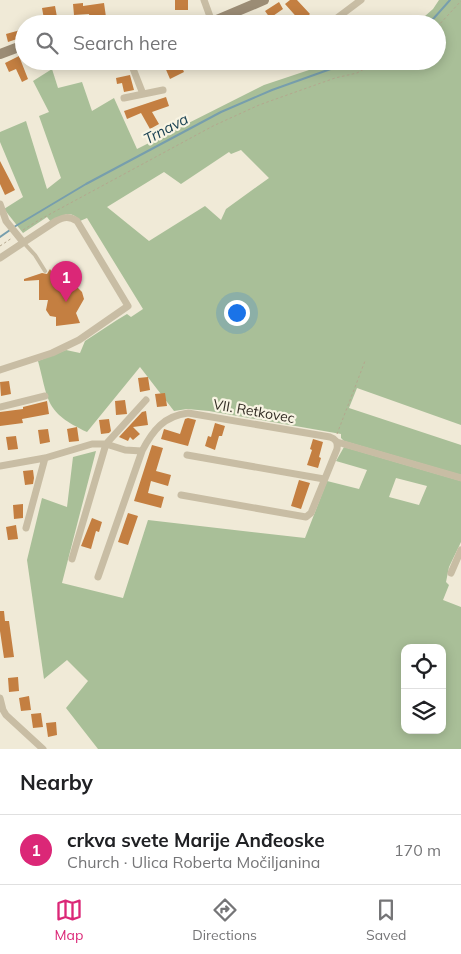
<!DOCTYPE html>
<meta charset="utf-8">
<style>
:root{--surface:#fff;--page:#f2f2f2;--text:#202124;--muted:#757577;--line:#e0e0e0;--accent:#db2777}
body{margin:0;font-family:Mulish,sans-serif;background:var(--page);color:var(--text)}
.controls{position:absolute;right:15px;bottom:15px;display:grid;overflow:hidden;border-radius:10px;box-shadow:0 2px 12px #0003}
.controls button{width:45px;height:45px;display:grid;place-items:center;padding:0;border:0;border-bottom:1px solid var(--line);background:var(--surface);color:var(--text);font:25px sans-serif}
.you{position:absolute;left:236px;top:312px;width:18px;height:18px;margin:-12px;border:4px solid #fff;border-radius:50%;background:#1a73e8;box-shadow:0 0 0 8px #1a73e833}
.badge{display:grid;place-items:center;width:32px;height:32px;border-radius:50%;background:var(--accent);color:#fff;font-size:16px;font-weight:700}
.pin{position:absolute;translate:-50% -41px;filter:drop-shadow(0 1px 2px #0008)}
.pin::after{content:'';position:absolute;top:26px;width:18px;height:15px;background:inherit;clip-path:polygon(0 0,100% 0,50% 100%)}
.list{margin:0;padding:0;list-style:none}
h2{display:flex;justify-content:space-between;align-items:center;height:65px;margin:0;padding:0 20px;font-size:21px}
h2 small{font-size:16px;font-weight:400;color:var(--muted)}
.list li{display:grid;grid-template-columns:32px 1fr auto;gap:15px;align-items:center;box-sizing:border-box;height:70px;padding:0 20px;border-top:1px solid var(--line)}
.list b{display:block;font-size:19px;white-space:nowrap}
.list p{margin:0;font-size:16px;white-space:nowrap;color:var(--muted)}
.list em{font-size:16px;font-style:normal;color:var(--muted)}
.icon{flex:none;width:28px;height:28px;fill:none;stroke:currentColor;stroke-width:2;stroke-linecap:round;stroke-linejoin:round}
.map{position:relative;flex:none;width:461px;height:749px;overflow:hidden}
.search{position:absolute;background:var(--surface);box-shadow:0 2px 12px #0003;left:15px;right:15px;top:15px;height:55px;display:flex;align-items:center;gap:12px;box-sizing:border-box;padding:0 18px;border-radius:28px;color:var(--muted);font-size:19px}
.sheet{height:135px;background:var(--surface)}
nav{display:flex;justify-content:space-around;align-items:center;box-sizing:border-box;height:70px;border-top:1px solid var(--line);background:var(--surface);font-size:14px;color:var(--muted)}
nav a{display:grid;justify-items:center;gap:2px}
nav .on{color:var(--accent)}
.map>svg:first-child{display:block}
</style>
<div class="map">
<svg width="461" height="749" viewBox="0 0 461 749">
<rect width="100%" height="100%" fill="#f0ead7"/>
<path fill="#a9bf98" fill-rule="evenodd" d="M 439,0 L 461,0 L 461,425 L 357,388 L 349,408 L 461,445 L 461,475 L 344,441 L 341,438 L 341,434 L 209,411 L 187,409 L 174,411 L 140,367 L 87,432 C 45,412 49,402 38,361 L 66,350 L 80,353 L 85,341 L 117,320 L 127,314 L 131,317 L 143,309 L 87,218 L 80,221 C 71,209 61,215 51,222 L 47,217 L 23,233 L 4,209 L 23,197 L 0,142 L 0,132 L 26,121 L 47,189 L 61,178 L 39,116 L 49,112 L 33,81 L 52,69 L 58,88 L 82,82 L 92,111 L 114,98 L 137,149 L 264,85 L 336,61 L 437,61 L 437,24 L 416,24 L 433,9 ZM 241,150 L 269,178 L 226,209 L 221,220 L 205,206 L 149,241 L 107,207 L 164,172 L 181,184 L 229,152 L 231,154 Z
M 344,447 L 461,481 L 461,542 L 449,567 L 446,582 L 449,585 L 443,600 L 461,607 L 461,749 L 98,749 L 66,708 L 88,681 L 67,660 L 44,679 L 27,560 L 42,498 L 67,507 L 73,457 L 96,451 L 62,583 L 123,598 L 148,520 L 305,538 L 327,481 L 359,489 L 367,470 L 336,461 ZM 396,478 L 427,486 L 419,505 L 389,497 ZM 405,648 L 442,648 L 442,730 L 405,730 Z"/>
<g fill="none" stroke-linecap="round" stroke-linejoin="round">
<path stroke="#779ead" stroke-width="2" d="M 427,24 L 434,18 L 450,0
M 14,227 L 86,184 L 221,112 L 272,90 L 353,61
M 0,237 L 10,230"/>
</g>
<path fill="#c47f41" d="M 175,0 L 188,0 L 188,10 L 175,10 Z
M 290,0 L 297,0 L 310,14 L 301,22 L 285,4 Z
M 279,2 L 283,9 L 270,18 L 265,11 Z
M 83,3 L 83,6 L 104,3 L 106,17 L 90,19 L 89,14 L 74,15 L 73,4 Z
M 55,6 L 57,17 L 44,19 L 42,8 Z
M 24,29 L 24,38 L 20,38 L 8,42 L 6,34 Z
M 19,56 L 28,79 L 22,82 L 16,69 L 9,72 L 5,63 Z
M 172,61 L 179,61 L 184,72 L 170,79 L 164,65 Z
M 130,75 L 134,90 L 124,92 L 122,83 L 117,84 L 116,78 Z
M 166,97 L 169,106 L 152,112 L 159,124 L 150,129 L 141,113 L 127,119 L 124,111 Z
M 0,161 L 15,190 L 5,195 L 0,184 Z
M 50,269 L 61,286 L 74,284 L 82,292 L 84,299 L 76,313 L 80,323 L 56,326 L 56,317 L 50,316 L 46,310 L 48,300 L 39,300 L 39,280 L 24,281 L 24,279 L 42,273 L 47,274 Z
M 148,377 L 150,390 L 140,392 L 138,378 Z
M 9,381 L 11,394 L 1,396 L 0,382 Z
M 165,393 L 167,406 L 157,407 L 155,394 Z
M 125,400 L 127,414 L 116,415 L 115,401 Z
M 47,401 L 49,414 L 22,419 L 23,423 L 0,426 L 0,412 L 23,409 L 23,407 Z
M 146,411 L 148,425 L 133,427 L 140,434 L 133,440 L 130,437 L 128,441 L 119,437 L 142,412 Z
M 188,418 L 196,420 L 188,446 L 161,439 L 164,429 L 180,434 L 185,419 Z
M 109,419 L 111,431 L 109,433 L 101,434 L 99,420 Z
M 215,423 L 225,426 L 222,436 L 219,436 L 215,450 L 205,446 L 208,436 L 211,437 Z
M 77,427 L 79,441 L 69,442 L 67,429 Z
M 48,429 L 50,442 L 40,444 L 38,430 Z
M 16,436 L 18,449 L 8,450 L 6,437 Z
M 313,439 L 323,442 L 319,457 L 321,458 L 318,468 L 307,465 L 312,450 L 310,449 Z
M 152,445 L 163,448 L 156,471 L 171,475 L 168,486 L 151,481 L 148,493 L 164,497 L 161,508 L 134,501 Z
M 33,470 L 34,478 L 33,484 L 25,485 L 23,471 Z
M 299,480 L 310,483 L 301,509 L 291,506 Z
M 23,504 L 23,518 L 14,519 L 13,505 Z
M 128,513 L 138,516 L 128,545 L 118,542 Z
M 92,518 L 102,522 L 99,532 L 96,531 L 91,549 L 81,546 Z
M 16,525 L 18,539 L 8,540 L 6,527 Z
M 0,611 L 4,611 L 5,621 L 9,621 L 14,657 L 4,658 L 0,631 Z
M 18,677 L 19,691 L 9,692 L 8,678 Z
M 29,696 L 31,710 L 21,711 L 19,698 Z
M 41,713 L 43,727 L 33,728 L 31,714 Z
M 56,722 L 57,735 L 48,737 L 46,723 Z"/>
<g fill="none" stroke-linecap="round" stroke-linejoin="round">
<path stroke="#b4a78e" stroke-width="1" stroke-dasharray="2.5 2.5" stroke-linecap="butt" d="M 437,27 L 461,1
M 23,230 L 39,220 L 213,126 L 259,105 L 335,78 L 357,73 L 378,61
M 0,246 L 12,238
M 337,434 L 365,361"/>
<path stroke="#c8bda4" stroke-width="4" d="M 23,242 L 35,255 L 45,271"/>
<path stroke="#c8bda4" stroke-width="7" d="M 204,0 L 212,22
M 329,24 L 361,0
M 130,61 L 143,94
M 239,61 L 241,66
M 124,98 L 163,90
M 0,204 L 6,221 L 23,242
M 0,258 L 56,221 C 64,217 69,216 77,221 L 128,306 L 79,340 L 52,353 L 0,370
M 0,407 L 45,396
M 337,442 L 461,478
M 187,455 L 324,479
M 0,466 L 45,458 L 92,444 L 106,444 L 125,450 L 142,451 C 153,430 164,416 188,413 L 330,437 C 336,439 338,442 337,449 L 311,513 L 306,517 L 181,495
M 26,528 L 45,458
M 72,559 L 106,444 L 146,400
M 451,573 L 461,550
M 98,577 L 142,451
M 0,698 L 3,710 L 6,715 L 43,749"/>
<path stroke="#9b8c75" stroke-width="10" d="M 207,24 L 264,0
M 0,54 L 24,45"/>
</g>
<g text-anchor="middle" stroke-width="4.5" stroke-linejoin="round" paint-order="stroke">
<g font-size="14" fill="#332d25" stroke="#f8f4e3">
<text transform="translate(254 411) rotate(10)" y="5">VII. Retkovec</text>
</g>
<g font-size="15" font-style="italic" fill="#1c4354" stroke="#f8f4e3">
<text transform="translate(166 129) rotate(-28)" y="5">Trnava</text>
</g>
</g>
</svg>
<div class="controls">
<button><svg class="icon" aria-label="locate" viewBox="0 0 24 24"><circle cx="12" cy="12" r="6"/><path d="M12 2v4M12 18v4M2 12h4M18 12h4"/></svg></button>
<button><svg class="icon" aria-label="layers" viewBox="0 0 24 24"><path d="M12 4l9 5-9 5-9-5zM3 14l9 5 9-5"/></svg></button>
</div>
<div class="you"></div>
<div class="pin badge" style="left:66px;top:302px">1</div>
<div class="search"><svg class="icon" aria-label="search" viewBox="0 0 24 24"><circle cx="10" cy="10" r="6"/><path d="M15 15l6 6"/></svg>Search here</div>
</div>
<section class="sheet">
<h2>Nearby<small></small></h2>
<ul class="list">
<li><span class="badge">1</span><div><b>crkva svete Marije Anđeoske</b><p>Church · Ulica Roberta Močiljanina</p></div><em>170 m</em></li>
</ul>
</section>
<nav>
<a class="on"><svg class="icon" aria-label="map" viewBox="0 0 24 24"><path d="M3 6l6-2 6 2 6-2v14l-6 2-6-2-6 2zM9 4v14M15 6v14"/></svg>Map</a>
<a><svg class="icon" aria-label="directions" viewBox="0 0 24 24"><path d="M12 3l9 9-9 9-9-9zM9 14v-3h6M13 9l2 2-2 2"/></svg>Directions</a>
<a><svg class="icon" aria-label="saved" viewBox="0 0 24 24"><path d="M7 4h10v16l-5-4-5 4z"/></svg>Saved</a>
</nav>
